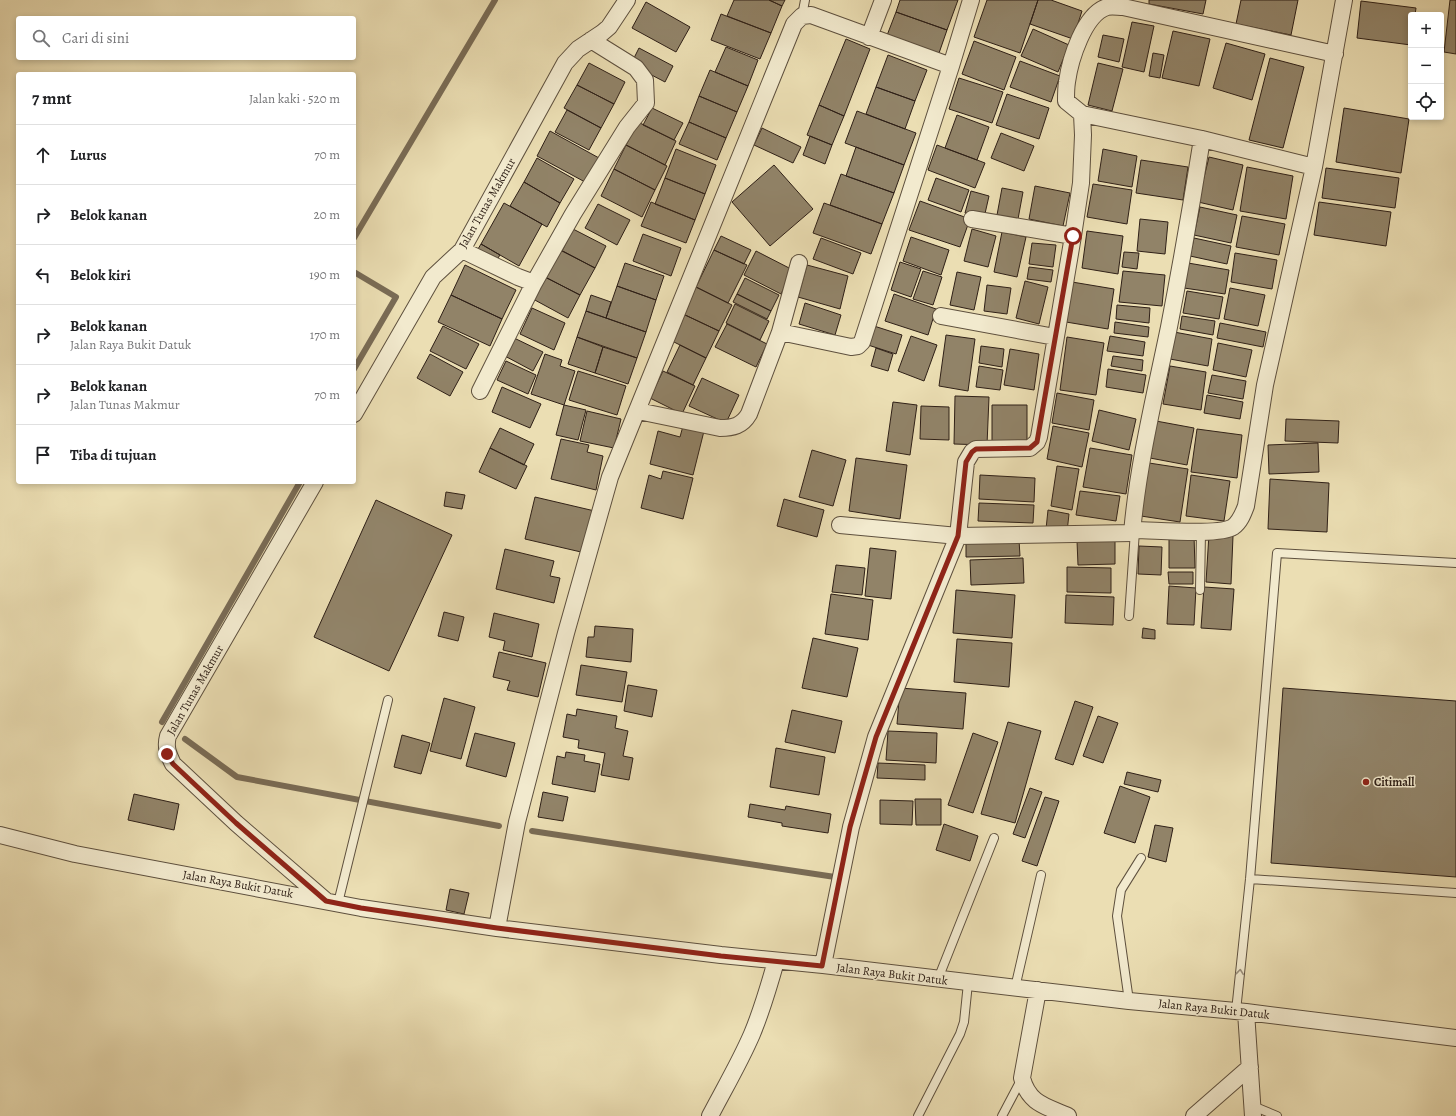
<!DOCTYPE html>
<html lang="id">
<meta charset="utf-8">
<style>
:root{--surface:#fff;--page:#f2f2f2;--text:#202124;--muted:#757577;--line:#e0e0e0}
body{margin:0;font-family:Alegreya,serif;background:var(--page);color:var(--text)}
.controls{position:absolute;right:12px;top:12px;display:grid;overflow:hidden;border-radius:4px;box-shadow:0 2px 6px #0003}
.controls button{width:36px;height:36px;display:grid;place-items:center;padding:0;border:0;border-bottom:1px solid var(--line);background:var(--surface);color:var(--text);font:20px sans-serif}
.stop{position:absolute;width:12px;height:12px;margin:-9px;border:3px solid #8f2418;border-radius:50%;background:#fff}
.stop.end{background:#8f2418;border-color:#fff;box-shadow:0 1px 4px #0008}
.list{margin:0;padding:0;list-style:none}
h2{display:flex;justify-content:space-between;align-items:center;height:52px;margin:0;padding:0 16px;font-size:17px}
h2 small{font-size:13px;font-weight:400;color:var(--muted)}
.list li{display:grid;grid-template-columns:26px 1fr auto;gap:12px;align-items:center;box-sizing:border-box;height:60px;padding:0 16px;border-top:1px solid var(--line)}
.list b{display:block;font-size:15px;white-space:nowrap}
.list p{margin:0;font-size:13px;white-space:nowrap;color:var(--muted)}
.list em{font-size:13px;font-style:normal;color:var(--muted)}
.icon{flex:none;width:22px;height:22px;fill:none;stroke:currentColor;stroke-width:2;stroke-linecap:round;stroke-linejoin:round}
.map{position:relative;flex:none;width:1456px;height:1116px;overflow:hidden}
.search{position:absolute;background:var(--surface);box-shadow:0 2px 6px #0003;left:16px;top:16px;width:340px;height:44px;display:flex;align-items:center;gap:10px;box-sizing:border-box;padding:0 14px;border-radius:4px;color:var(--muted);font-size:15px}
.panel{position:absolute;background:var(--surface);box-shadow:0 2px 6px #0003;left:16px;top:72px;width:340px;height:412px;border-radius:4px}
.map>svg:first-child{display:block}
</style>
<div class="map">
<svg width="1456" height="1116" viewBox="0 0 1456 1116">
<rect width="100%" height="100%" fill="#ebdeb3"/>
<filter id="stains"><feTurbulence type="fractalNoise" baseFrequency=".005" numOctaves="4"/><feColorMatrix values="0 0 0 0 .2 0 0 0 0 .09 0 0 0 0 .02 0 0 0 .5 -.17"/></filter>
<radialGradient id="worn" r=".72"><stop offset=".6" stop-color="#630" stop-opacity="0"/><stop offset="1" stop-color="#630" stop-opacity=".3"/></radialGradient>
<g fill="none" stroke-linecap="round" stroke-linejoin="round">
<path stroke="#796b55" stroke-width="6" d="M 354,238 L 495,0
M 354,272 L 396,297 L 354,369
M 162,722 L 300,482
M 185,739 L 237,777 L 499,826
M 532,831 L 835,877"/>
</g>
<path fill="#918368" stroke="#2f2017" d="M 734,0 L 769,0 L 782,6 L 771,33 L 727,16 Z
M 769,0 L 785,0 L 782,6 Z
M 900,0 L 958,0 L 947,30 L 896,12 Z
M 987,0 L 1038,0 L 1020,53 L 974,37 Z
M 1038,0 L 1051,0 L 1082,11 L 1073,39 L 1030,24 Z
M 1149,0 L 1206,0 L 1203,14 L 1149,4 Z
M 1241,0 L 1298,0 L 1291,35 L 1236,24 Z
M 1450,0 L 1456,0 L 1456,54 L 1444,52 Z
M 1361,1 L 1416,8 L 1415,15 L 1411,15 L 1411,45 L 1357,38 Z
M 646,2 L 690,27 L 676,52 L 632,28 Z
M 896,12 L 947,30 L 938,56 L 886,38 Z
M 721,14 L 771,33 L 760,59 L 711,40 Z
M 1132,22 L 1154,26 L 1144,72 L 1122,67 Z
M 1033,29 L 1069,45 L 1058,72 L 1021,56 Z
M 1173,31 L 1210,39 L 1199,86 L 1162,78 Z
M 1103,35 L 1124,39 L 1119,62 L 1098,57 Z
M 846,39 L 870,49 L 844,116 L 819,105 Z
M 974,41 L 1016,57 L 1004,90 L 962,74 Z
M 1226,43 L 1265,54 L 1252,100 L 1213,88 Z
M 726,47 L 758,60 L 748,86 L 715,72 Z
M 639,48 L 673,66 L 665,82 L 642,70 L 633,60 Z
M 1153,53 L 1164,55 L 1160,78 L 1149,76 Z
M 888,55 L 927,70 L 915,101 L 876,87 Z
M 1270,58 L 1304,67 L 1283,148 L 1249,140 Z
M 1020,61 L 1060,76 L 1051,102 L 1010,87 Z
M 589,63 L 625,82 L 614,104 L 577,85 Z
M 1098,63 L 1123,69 L 1112,111 L 1088,105 Z
M 710,70 L 748,86 L 737,112 L 699,96 Z
M 959,78 L 1003,92 L 992,123 L 949,109 Z
M 577,85 L 614,104 L 601,128 L 564,108 Z
M 876,87 L 915,101 L 905,129 L 866,114 Z
M 1007,94 L 1049,108 L 1039,139 L 996,125 Z
M 699,96 L 737,112 L 726,138 L 689,122 Z
M 819,105 L 844,116 L 832,145 L 807,135 Z
M 652,108 L 683,123 L 674,140 L 643,125 Z
M 1344,108 L 1409,119 L 1401,173 L 1336,162 Z
M 567,110 L 601,128 L 589,150 L 555,132 Z
M 857,111 L 916,133 L 904,165 L 845,143 Z
M 957,115 L 989,127 L 977,160 L 945,148 Z
M 638,122 L 676,141 L 665,165 L 626,145 Z
M 689,122 L 726,138 L 717,160 L 679,144 Z
M 762,128 L 801,147 L 793,163 L 754,145 Z
M 550,131 L 599,158 L 585,182 L 537,156 Z
M 1001,133 L 1034,146 L 1024,171 L 991,158 Z
M 810,136 L 832,145 L 825,164 L 803,155 Z
M 626,145 L 667,166 L 655,190 L 614,169 Z
M 937,145 L 985,163 L 975,188 L 928,170 Z
M 856,147 L 904,165 L 894,193 L 846,176 Z
M 676,149 L 716,165 L 705,194 L 665,178 Z
M 1103,149 L 1137,156 L 1132,187 L 1098,181 Z
M 1209,157 L 1243,165 L 1233,210 L 1198,202 Z
M 537,158 L 574,179 L 560,203 L 524,182 Z
M 1141,160 L 1188,167 L 1183,200 L 1136,193 Z
M 774,165 L 813,209 L 770,246 L 732,202 Z
M 1247,167 L 1293,176 L 1286,219 L 1240,211 Z
M 1326,168 L 1399,178 L 1395,208 L 1322,198 Z
M 614,169 L 655,190 L 642,217 L 601,196 Z
M 841,174 L 894,193 L 882,224 L 830,205 Z
M 665,178 L 705,194 L 695,220 L 655,204 Z
M 936,178 L 969,190 L 961,212 L 928,200 Z
M 524,182 L 560,203 L 547,227 L 510,206 Z
M 1093,184 L 1132,190 L 1127,224 L 1087,217 Z
M 1035,186 L 1070,193 L 1063,226 L 1029,219 Z
M 1002,188 L 1023,192 L 1018,219 L 997,215 Z
M 971,191 L 989,196 L 984,218 L 965,213 Z
M 920,201 L 970,219 L 960,247 L 909,230 Z
M 651,202 L 695,220 L 686,243 L 641,226 Z
M 1319,202 L 1391,212 L 1386,246 L 1314,235 Z
M 504,203 L 542,224 L 519,266 L 481,244 Z
M 824,203 L 882,224 L 871,254 L 813,233 Z
M 598,204 L 630,220 L 617,245 L 585,228 Z
M 1200,207 L 1237,215 L 1231,243 L 1194,235 Z
M 1242,216 L 1285,224 L 1279,255 L 1236,247 Z
M 1140,219 L 1168,222 L 1165,254 L 1137,251 Z
M 573,229 L 606,246 L 595,268 L 562,251 Z
M 972,229 L 996,236 L 988,267 L 964,261 Z
M 1087,231 L 1123,236 L 1118,274 L 1082,268 Z
M 1002,232 L 1026,237 L 1017,277 L 994,272 Z
M 643,234 L 681,248 L 671,276 L 633,261 Z
M 721,236 L 751,250 L 744,264 L 714,250 Z
M 911,237 L 949,250 L 941,275 L 903,261 Z
M 821,238 L 861,253 L 853,274 L 813,259 Z
M 1194,238 L 1231,246 L 1227,264 L 1190,256 Z
M 1032,243 L 1056,245 L 1053,267 L 1029,264 Z
M 481,244 L 500,255 L 494,264 L 475,254 Z
M 559,249 L 595,268 L 580,295 L 545,277 Z
M 714,250 L 747,265 L 728,303 L 696,287 Z
M 756,251 L 793,270 L 781,294 L 744,275 Z
M 1124,252 L 1139,253 L 1137,269 L 1122,267 Z
M 1235,253 L 1277,260 L 1272,289 L 1231,282 Z
M 900,262 L 921,269 L 911,297 L 891,290 Z
M 625,263 L 664,276 L 656,300 L 617,286 Z
M 1188,263 L 1229,270 L 1225,294 L 1184,288 Z
M 465,265 L 516,290 L 502,319 L 451,295 Z
M 807,265 L 848,276 L 840,309 L 798,297 Z
M 1029,267 L 1053,270 L 1051,282 L 1027,279 Z
M 923,271 L 942,277 L 933,305 L 913,299 Z
M 1123,271 L 1165,275 L 1162,306 L 1119,302 Z
M 957,272 L 981,277 L 974,310 L 950,305 Z
M 545,277 L 580,295 L 568,318 L 533,299 Z
M 745,278 L 779,295 L 771,311 L 737,294 Z
M 1025,281 L 1048,287 L 1039,324 L 1016,318 Z
M 1072,282 L 1114,289 L 1108,329 L 1066,322 Z
M 987,285 L 1011,288 L 1007,314 L 984,311 Z
M 617,286 L 656,300 L 646,332 L 606,318 Z
M 696,287 L 732,305 L 719,331 L 683,314 Z
M 1230,288 L 1265,295 L 1258,326 L 1224,319 Z
M 1187,291 L 1223,297 L 1219,319 L 1183,313 Z
M 737,294 L 771,311 L 767,319 L 733,302 Z
M 894,294 L 936,309 L 928,335 L 885,321 Z
M 451,295 L 502,319 L 490,346 L 438,322 Z
M 591,295 L 611,302 L 606,318 L 586,311 Z
M 805,303 L 841,315 L 835,335 L 799,324 Z
M 735,304 L 769,321 L 760,340 L 726,323 Z
M 1117,305 L 1150,308 L 1149,323 L 1116,319 Z
M 532,308 L 565,323 L 554,350 L 520,334 Z
M 586,311 L 646,332 L 637,358 L 577,337 Z
M 683,314 L 719,331 L 706,358 L 670,340 Z
M 1182,316 L 1215,321 L 1213,335 L 1180,329 Z
M 1115,322 L 1149,327 L 1148,337 L 1114,333 Z
M 1220,323 L 1266,332 L 1263,347 L 1217,338 Z
M 727,324 L 767,344 L 756,367 L 715,347 Z
M 443,326 L 479,344 L 466,369 L 430,351 Z
M 874,326 L 902,335 L 896,354 L 868,345 Z
M 1174,332 L 1212,339 L 1208,366 L 1170,359 Z
M 946,335 L 975,339 L 968,391 L 939,386 Z
M 911,336 L 937,345 L 924,381 L 898,371 Z
M 1110,336 L 1145,342 L 1143,356 L 1107,351 Z
M 512,337 L 543,352 L 533,371 L 503,355 Z
M 577,337 L 603,347 L 595,373 L 568,364 Z
M 1067,337 L 1104,343 L 1096,395 L 1060,390 Z
M 1218,343 L 1252,350 L 1246,377 L 1213,370 Z
M 680,345 L 706,358 L 693,385 L 667,372 Z
M 981,346 L 1004,349 L 1002,367 L 979,363 Z
M 603,347 L 637,358 L 628,384 L 595,373 Z
M 876,348 L 893,354 L 888,371 L 871,366 Z
M 1010,349 L 1039,354 L 1034,390 L 1004,385 Z
M 430,354 L 463,372 L 450,396 L 417,378 Z
M 545,354 L 562,360 L 560,366 L 575,371 L 564,405 L 531,394 Z
M 1113,356 L 1143,360 L 1142,371 L 1111,366 Z
M 506,361 L 536,375 L 528,394 L 497,380 Z
M 979,366 L 1003,370 L 1000,390 L 976,387 Z
M 1170,366 L 1206,372 L 1201,410 L 1163,404 Z
M 1108,369 L 1146,375 L 1143,393 L 1106,387 Z
M 578,371 L 626,386 L 617,415 L 569,400 Z
M 663,371 L 695,386 L 682,414 L 650,398 Z
M 1212,375 L 1246,381 L 1243,399 L 1208,393 Z
M 702,378 L 739,395 L 726,423 L 689,406 Z
M 502,387 L 541,404 L 530,428 L 492,412 Z
M 1057,393 L 1094,400 L 1089,430 L 1052,423 Z
M 1207,395 L 1243,402 L 1240,419 L 1204,413 Z
M 955,396 L 989,397 L 987,445 L 954,444 Z
M 893,402 L 917,405 L 910,455 L 886,451 Z
M 564,405 L 586,410 L 578,440 L 556,435 Z
M 992,405 L 1027,405 L 1027,442 L 992,442 Z
M 921,406 L 949,407 L 949,440 L 920,439 Z
M 1099,410 L 1136,419 L 1129,450 L 1092,441 Z
M 587,411 L 621,419 L 614,448 L 580,441 Z
M 1286,419 L 1339,421 L 1338,443 L 1285,441 Z
M 1156,421 L 1194,428 L 1187,465 L 1150,458 Z
M 683,426 L 704,431 L 693,475 L 650,464 L 658,431 L 680,437 Z
M 1053,426 L 1089,433 L 1082,467 L 1047,459 Z
M 500,428 L 534,444 L 524,465 L 490,448 Z
M 1197,429 L 1242,435 L 1237,478 L 1191,472 Z
M 561,439 L 589,445 L 587,452 L 603,456 L 596,490 L 551,479 Z
M 1318,443 L 1319,472 L 1269,474 L 1268,445 Z
M 490,448 L 527,466 L 516,489 L 479,472 Z
M 1090,448 L 1132,455 L 1126,494 L 1083,487 Z
M 812,450 L 846,460 L 833,506 L 799,497 Z
M 856,458 L 907,465 L 900,519 L 849,511 Z
M 1149,463 L 1188,469 L 1180,522 L 1141,516 Z
M 1057,466 L 1079,469 L 1072,510 L 1051,506 Z
M 663,471 L 693,478 L 683,519 L 641,508 L 649,475 L 661,479 Z
M 980,475 L 1035,478 L 1034,502 L 979,499 Z
M 1191,475 L 1230,481 L 1224,521 L 1186,516 Z
M 1270,479 L 1329,483 L 1327,532 L 1268,529 Z
M 1080,491 L 1120,496 L 1116,521 L 1076,515 Z
M 446,492 L 465,495 L 462,509 L 444,506 Z
M 535,497 L 599,512 L 592,539 L 585,537 L 581,552 L 525,539 Z
M 784,499 L 824,510 L 817,537 L 777,526 Z
M 376,500 L 452,535 L 389,671 L 314,637 Z
M 979,503 L 1034,505 L 1033,523 L 978,521 Z
M 1048,510 L 1069,514 L 1067,532 L 1046,529 Z
M 1209,534 L 1233,536 L 1231,584 L 1206,582 Z
M 1194,535 L 1195,568 L 1169,568 L 1169,536 Z
M 1019,540 L 1020,556 L 966,557 L 966,541 Z
M 1115,540 L 1115,564 L 1078,565 L 1077,541 Z
M 1139,546 L 1162,547 L 1161,575 L 1138,574 Z
M 870,548 L 896,551 L 891,599 L 865,596 Z
M 505,549 L 554,561 L 550,576 L 560,578 L 554,603 L 496,589 Z
M 1023,558 L 1024,583 L 971,585 L 970,560 Z
M 836,565 L 865,568 L 862,595 L 832,592 Z
M 1067,567 L 1111,568 L 1111,593 L 1067,592 Z
M 1168,572 L 1193,572 L 1193,584 L 1169,584 Z
M 1169,586 L 1196,588 L 1194,625 L 1167,624 Z
M 1204,587 L 1234,589 L 1231,630 L 1201,628 Z
M 956,590 L 1015,595 L 1012,638 L 953,633 Z
M 831,594 L 873,600 L 868,640 L 825,634 Z
M 1066,595 L 1114,597 L 1113,625 L 1065,623 Z
M 444,612 L 464,617 L 458,641 L 438,636 Z
M 494,613 L 539,624 L 532,657 L 503,650 L 505,641 L 489,637 Z
M 595,626 L 633,629 L 631,662 L 586,657 L 588,637 L 594,637 Z
M 1143,628 L 1155,630 L 1155,639 L 1142,638 Z
M 813,638 L 858,648 L 847,697 L 802,688 Z
M 957,639 L 1012,643 L 1009,687 L 954,682 Z
M 499,652 L 546,663 L 538,697 L 507,690 L 510,681 L 493,677 Z
M 581,665 L 627,672 L 622,702 L 576,695 Z
M 628,685 L 657,690 L 652,717 L 624,711 Z
M 900,688 L 966,693 L 963,729 L 897,724 Z
M 1283,688 L 1456,701 L 1456,877 L 1271,863 Z
M 444,698 L 475,707 L 461,759 L 430,751 Z
M 1075,701 L 1093,707 L 1073,765 L 1055,759 Z
M 577,709 L 617,716 L 615,728 L 628,731 L 623,756 L 633,758 L 629,780 L 601,775 L 605,753 L 578,748 L 579,740 L 563,737 L 567,714 L 576,716 Z
M 792,710 L 842,721 L 835,753 L 785,742 Z
M 1098,716 L 1118,723 L 1103,763 L 1083,756 Z
M 1008,722 L 1041,731 L 1015,823 L 981,814 Z
M 888,731 L 937,733 L 936,763 L 886,760 Z
M 475,733 L 515,743 L 506,777 L 466,766 Z
M 973,733 L 998,742 L 973,813 L 948,805 Z
M 402,735 L 430,743 L 421,774 L 394,767 Z
M 776,748 L 825,757 L 819,795 L 770,787 Z
M 566,752 L 585,755 L 584,761 L 600,764 L 595,792 L 552,784 L 557,756 L 565,758 Z
M 878,763 L 925,765 L 925,780 L 877,778 Z
M 1127,772 L 1161,780 L 1158,792 L 1124,784 Z
M 1120,786 L 1150,797 L 1135,843 L 1104,833 Z
M 1030,788 L 1042,792 L 1025,838 L 1013,834 Z
M 543,792 L 568,797 L 563,821 L 538,817 Z
M 134,794 L 179,804 L 174,830 L 128,820 Z
M 1045,797 L 1059,801 L 1037,866 L 1022,861 Z
M 915,799 L 941,799 L 941,825 L 916,825 Z
M 880,800 L 913,801 L 912,825 L 880,824 Z
M 750,804 L 785,810 L 786,806 L 831,814 L 828,833 L 782,826 L 782,823 L 748,817 Z
M 944,824 L 978,836 L 970,861 L 936,850 Z
M 1155,825 L 1173,828 L 1166,862 L 1148,857 Z
M 450,889 L 469,893 L 464,914 L 446,910 Z"/>
<g fill="none" stroke-linecap="round" stroke-linejoin="round">
<defs>
<path id="lane" d="M 802,16 L 805,0
M 1200,590 L 1201,532
M 1129,616 L 1135,531
M 1250,879 L 1456,893
M 338,903 L 388,700
M 938,979 L 994,838
M 1015,988 L 1041,875
M 1129,1001 L 1117,916 L 1121,890 L 1141,858
M 1236,1011 L 1250,879 L 1277,553 L 1456,563
M 1253,1106 L 1277,1116
M 918,1116 L 960,1034 L 964,1022 L 968,983
M 1002,1116 L 1021,1080"/>
<path id="street" d="M 869,37 L 883,0
M 1082,114 L 1202,139 L 1314,167
M 972,219 L 1073,236
M 462,250 L 518,277 L 534,283
M 941,316 L 1055,337
M 780,332 L 851,347 L 858,346 L 862,342 L 951,66 L 971,0
M 480,391 L 534,283 L 573,214 L 627,127 L 646,103 L 645,80 L 636,68 L 591,40
M 638,411 L 720,428 C 733,428 742,426 749,414 L 780,332 L 799,263
M 354,414 L 433,277 L 462,250 L 565,63 L 578,49 L 602,33 L 609,27 L 627,0
M 315,482 L 168,736 C 165,747 168,754 173,764 L 236,823 L 325,900
M 840,525 L 958,536 L 1132,533 L 1135,530 C 1155,530 1219,536 1233,527 C 1240,522 1243,514 1246,506 L 1265,385 L 1314,167 L 1344,0
M 1132,533 C 1138,464 1155,395 1169,327 C 1181,265 1192,202 1202,139
M 0,835 L 75,854 L 361,908 L 497,928 L 721,955 L 823,965 L 1129,1001 L 1246,1012 L 1456,1038
M 497,928 L 517,822 L 566,633 L 610,477 L 794,24 L 802,16 L 811,15 L 951,66
M 823,965 L 851,827 L 876,737 L 958,536 L 966,462 L 972,452 L 976,449 L 1030,448 L 1037,442 L 1039,437 L 1073,236 L 1081,183 L 1083,135 L 1082,114 L 1066,101 C 1066,94 1066,88 1067,82 C 1070,60 1084,14 1107,7 C 1112,6 1118,7 1123,7 L 1335,54
M 1038,990 L 1022,1078 C 1029,1104 1046,1106 1068,1116
M 1246,1012 L 1253,1116
M 710,1116 C 724,1089 740,1062 752,1034 C 762,1010 769,986 776,961
M 1194,1116 L 1250,1067"/>
</defs>
<use href="#lane" stroke="#5e503e" stroke-width="10"/>
<use href="#street" stroke="#5e503e" stroke-width="18"/>
<use href="#lane" stroke="#f2eace" stroke-width="8"/>
<use href="#street" stroke="#f2eace" stroke-width="16"/>
</g>
<defs><path id="oneway-chevron" d="M-2-3.5L2.5 0L-2 3.5" fill="none" stroke-width="1.6" stroke-linecap="round" stroke-linejoin="round"/></defs>
<use stroke="#9a8f7c" href="#oneway-chevron" transform="translate(1240 972) rotate(-84)"/>
<g fill="none" stroke-linecap="round" stroke-linejoin="round">
<path stroke="#8f2418" stroke-width="5" d="M 167,754 L 173,764 L 236,823 L 326,901 L 361,908 L 497,928 L 721,956 L 822,966 L 850,827 L 876,737 L 958,536 L 966,462 L 972,452 L 976,449 L 1030,448 L 1037,442 L 1073,236"/>
</g>
<circle fill="#8f2418" stroke="#f2eace" stroke-width="1.5" cx="1366" cy="782" r="4"/>
<g text-anchor="middle" stroke-width="3" stroke-linejoin="round" paint-order="stroke">
<g font-size="12" fill="#2f2017" stroke="#f2eace">
<text transform="translate(487 203) rotate(-60)" y="4">Jalan Tunas Makmur</text>
<text transform="translate(195 690) rotate(-60)" y="4">Jalan Tunas Makmur</text>
<text transform="translate(238 884) rotate(10)" y="4">Jalan Raya Bukit Datuk</text>
<text transform="translate(892 974) rotate(7)" y="4">Jalan Raya Bukit Datuk</text>
<text transform="translate(1214 1009) rotate(6)" y="4">Jalan Raya Bukit Datuk</text>
</g>
<g font-size="12" font-weight="bold" fill="#2f2017" stroke="#f2eace" text-anchor="start">
<text x="1374" y="786">Citimall</text>
</g>
</g>
<rect width="100%" height="100%" filter="url(#stains)"/>
<rect width="100%" height="100%" fill="url(#worn)"/>
</svg>
<div class="controls">
<button>+</button>
<button>−</button>
<button><svg class="icon" aria-label="locate" viewBox="0 0 24 24"><circle cx="12" cy="12" r="6"/><path d="M12 2v4M12 18v4M2 12h4M18 12h4"/></svg></button>
</div>
<div class="stop" style="left:1073px;top:236px"></div>
<div class="stop end" style="left:167px;top:754px"></div>
<div class="search"><svg class="icon" aria-label="search" viewBox="0 0 24 24"><circle cx="10" cy="10" r="6"/><path d="M15 15l6 6"/></svg>Cari di sini</div>
<section class="panel">
<h2>7 mnt<small>Jalan kaki · 520 m</small></h2>
<ul class="list">
<li><svg class="icon" aria-label="ahead" viewBox="0 0 24 24"><path d="M12 20V5M6 11l6-6 6 6"/></svg><div><b>Lurus</b></div><em>70 m</em></li>
<li><svg class="icon" aria-label="right" viewBox="0 0 24 24"><path d="M7 20v-9h11M14 6l5 5-5 5"/></svg><div><b>Belok kanan</b></div><em>20 m</em></li>
<li><svg class="icon" aria-label="left" viewBox="0 0 24 24"><path d="M17 20v-9H6M10 6l-5 5 5 5"/></svg><div><b>Belok kiri</b></div><em>190 m</em></li>
<li><svg class="icon" aria-label="right" viewBox="0 0 24 24"><path d="M7 20v-9h11M14 6l5 5-5 5"/></svg><div><b>Belok kanan</b><p>Jalan Raya Bukit Datuk</p></div><em>170 m</em></li>
<li><svg class="icon" aria-label="right" viewBox="0 0 24 24"><path d="M7 20v-9h11M14 6l5 5-5 5"/></svg><div><b>Belok kanan</b><p>Jalan Tunas Makmur</p></div><em>70 m</em></li>
<li><svg class="icon" aria-label="arrive" viewBox="0 0 24 24"><path d="M6 21V4h12l-3 4 3 4H6"/></svg><div><b>Tiba di tujuan</b></div></li>
</ul>
</section>
</div>
